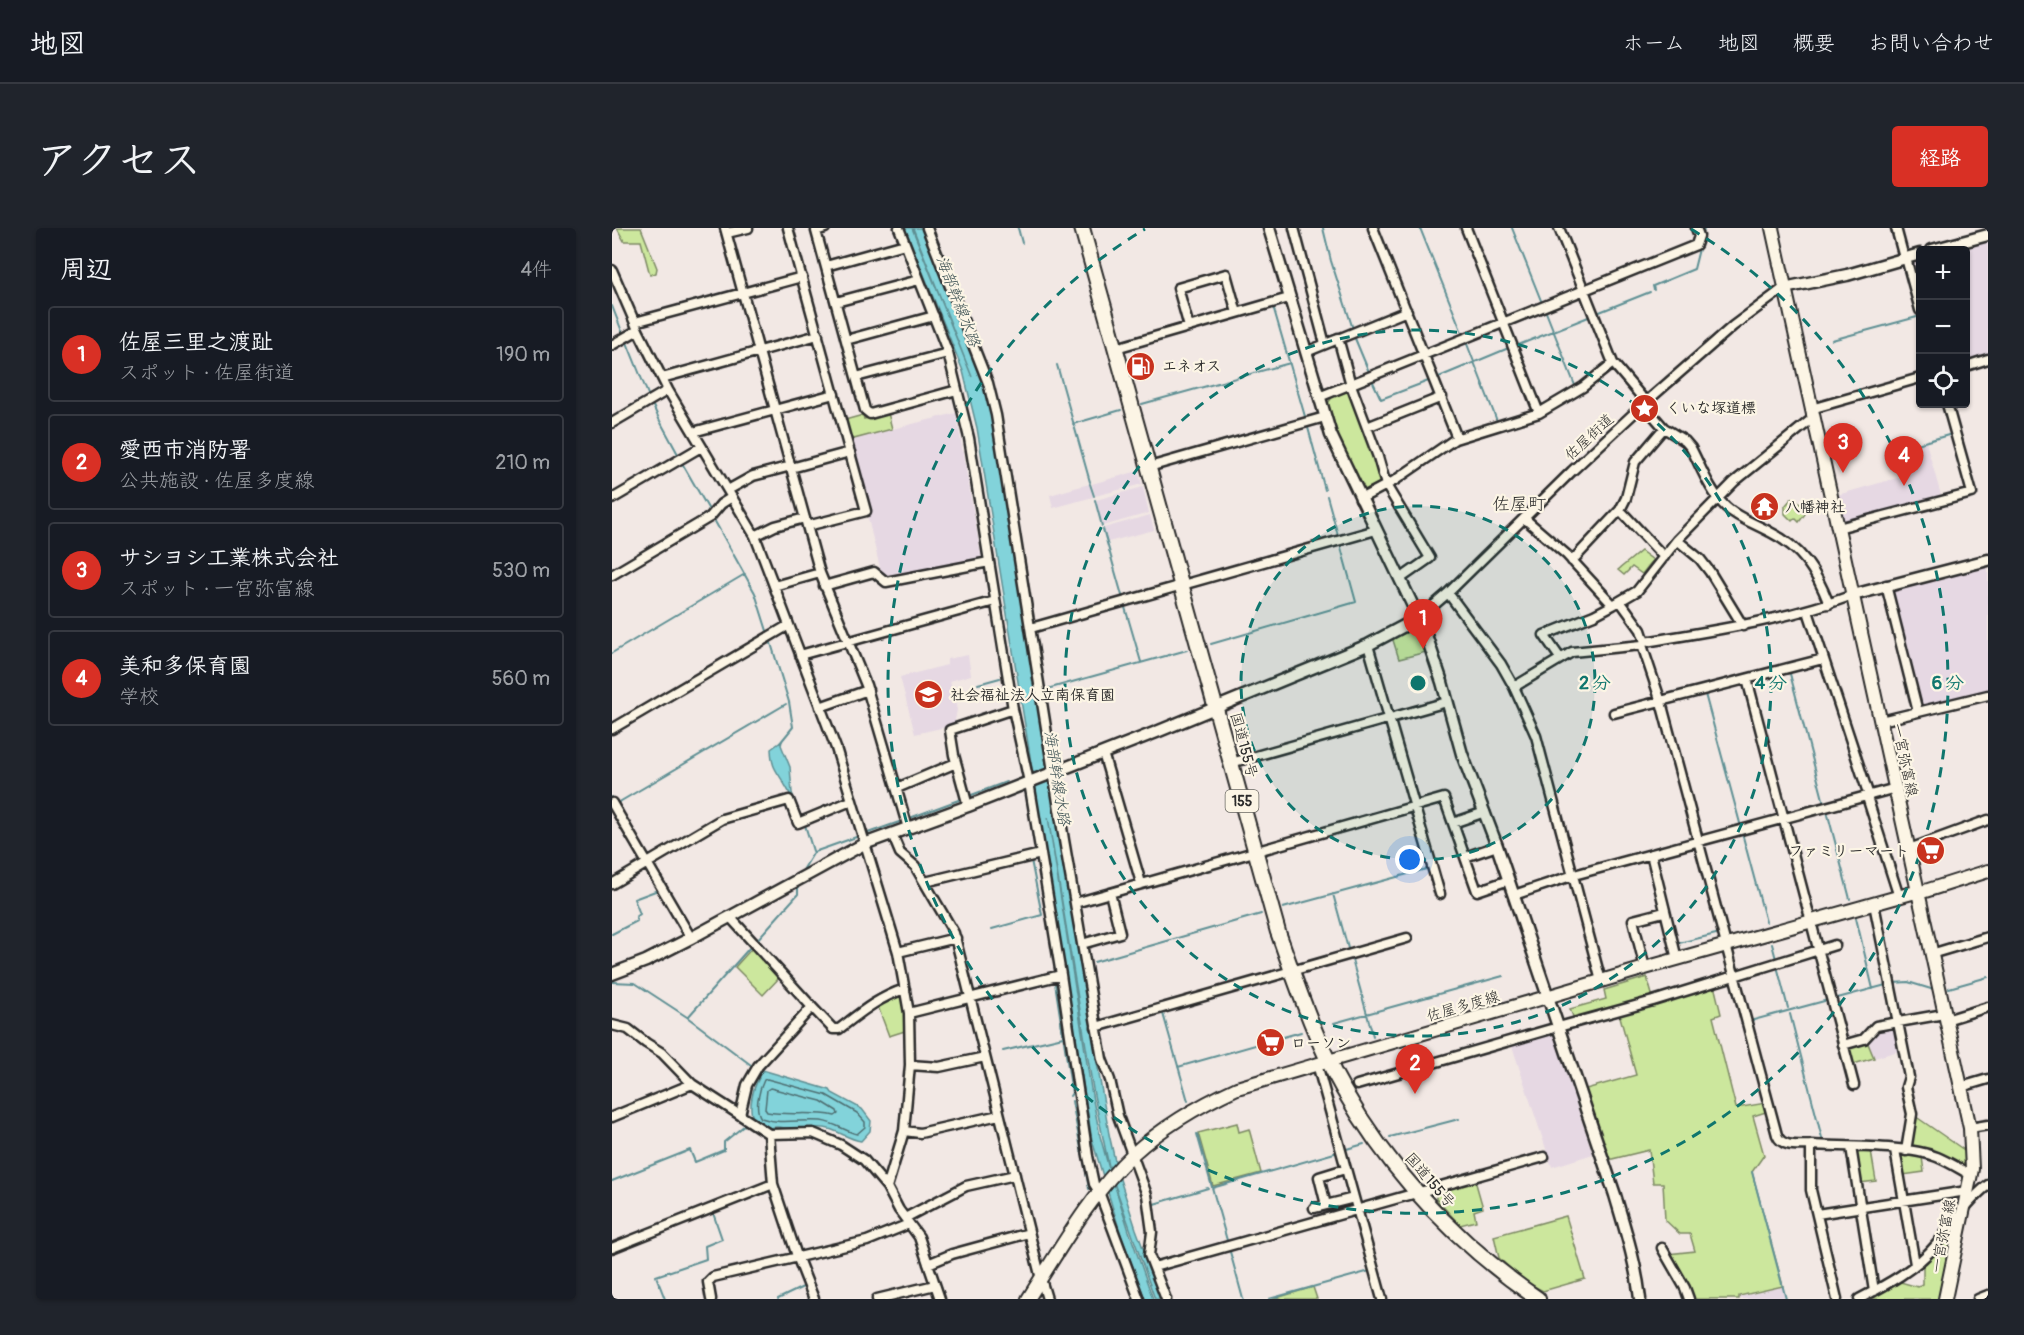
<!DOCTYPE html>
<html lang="ja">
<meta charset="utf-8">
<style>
:root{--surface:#171b24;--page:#20242c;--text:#f1f3f6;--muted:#9ea1a6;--line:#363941;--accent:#d93025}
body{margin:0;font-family:Pangolin,"Klee One",sans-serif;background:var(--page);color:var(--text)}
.controls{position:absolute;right:18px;top:18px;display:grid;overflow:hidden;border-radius:6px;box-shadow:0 2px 4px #0004}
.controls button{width:54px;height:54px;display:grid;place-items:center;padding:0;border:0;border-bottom:2px solid var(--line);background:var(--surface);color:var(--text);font:30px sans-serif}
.you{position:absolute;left:798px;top:632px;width:21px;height:21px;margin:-15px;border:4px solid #fff;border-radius:50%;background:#1a73e8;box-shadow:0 0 0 9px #1a73e833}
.badge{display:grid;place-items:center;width:39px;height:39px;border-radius:50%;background:var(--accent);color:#fff;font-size:20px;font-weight:700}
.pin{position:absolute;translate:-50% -50px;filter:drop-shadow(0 2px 3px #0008)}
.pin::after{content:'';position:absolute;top:32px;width:21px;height:18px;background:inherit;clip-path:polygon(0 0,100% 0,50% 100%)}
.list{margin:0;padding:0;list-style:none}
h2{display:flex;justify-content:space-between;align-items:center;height:78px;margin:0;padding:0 24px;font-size:26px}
h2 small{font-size:20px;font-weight:400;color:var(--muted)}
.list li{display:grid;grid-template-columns:39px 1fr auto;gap:18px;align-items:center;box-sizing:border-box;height:96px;margin:0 12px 12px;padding:0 12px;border:2px solid var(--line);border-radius:6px}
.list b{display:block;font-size:22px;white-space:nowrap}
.list p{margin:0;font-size:20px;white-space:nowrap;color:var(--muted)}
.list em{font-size:20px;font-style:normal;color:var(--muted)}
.icon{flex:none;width:33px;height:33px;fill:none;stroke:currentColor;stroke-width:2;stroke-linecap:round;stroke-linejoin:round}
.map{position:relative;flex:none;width:1376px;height:1071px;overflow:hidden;border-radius:6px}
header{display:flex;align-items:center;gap:36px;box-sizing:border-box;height:84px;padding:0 30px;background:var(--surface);border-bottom:2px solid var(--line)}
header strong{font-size:28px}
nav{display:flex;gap:33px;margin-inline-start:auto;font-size:21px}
.intro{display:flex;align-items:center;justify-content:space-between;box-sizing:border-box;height:144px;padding:0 36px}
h1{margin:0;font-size:42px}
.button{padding:15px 27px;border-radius:6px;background:var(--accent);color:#fff;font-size:21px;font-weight:700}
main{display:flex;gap:36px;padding:0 36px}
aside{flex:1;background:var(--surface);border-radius:6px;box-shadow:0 2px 4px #0004}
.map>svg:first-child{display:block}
</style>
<header>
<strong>地図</strong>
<nav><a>ホーム</a><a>地図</a><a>概要</a><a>お問い合わせ</a></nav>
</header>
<div class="intro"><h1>アクセス</h1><a class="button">経路</a></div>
<main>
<aside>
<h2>周辺<small>4件</small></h2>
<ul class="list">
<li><span class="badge">1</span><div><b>佐屋三里之渡趾</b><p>スポット · 佐屋街道</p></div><em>190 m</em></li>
<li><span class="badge">2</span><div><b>愛西市消防署</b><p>公共施設 · 佐屋多度線</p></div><em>210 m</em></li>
<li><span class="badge">3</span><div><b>サシヨシ工業株式会社</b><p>スポット · 一宮弥富線</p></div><em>530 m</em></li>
<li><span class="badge">4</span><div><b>美和多保育園</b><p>学校</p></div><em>560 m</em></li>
</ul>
</aside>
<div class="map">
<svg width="1376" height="1071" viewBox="0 0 1376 1071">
<rect width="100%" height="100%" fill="#f2e8e4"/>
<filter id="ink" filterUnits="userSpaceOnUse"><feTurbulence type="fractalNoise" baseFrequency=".0167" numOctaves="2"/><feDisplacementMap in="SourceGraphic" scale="12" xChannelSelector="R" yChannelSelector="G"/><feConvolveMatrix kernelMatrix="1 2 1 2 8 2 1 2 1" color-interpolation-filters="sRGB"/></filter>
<g filter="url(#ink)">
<path fill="#e6d8e3" d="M 1376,13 L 1376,128 L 1354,135 L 1354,22 L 1342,22 Z
M 1308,31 L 1308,65 L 1301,36 L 1302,33 Z
M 344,185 L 370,332 L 276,351 L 271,348 L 268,340 L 237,212 Z
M 1314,214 L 1330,271 L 1229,297 L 1222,268 L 1292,248 L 1285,223 Z
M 526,243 L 530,256 L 483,268 L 480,256 Z
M 477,256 L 481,269 L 441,280 L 438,267 Z
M 531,259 L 537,285 L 491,298 L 484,272 Z
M 538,287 L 542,302 L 496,314 L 492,300 Z
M 1376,336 L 1376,463 L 1308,480 L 1277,360 Z
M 356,427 L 359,447 L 338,453 L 345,482 L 342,497 L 303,506 L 288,449 L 335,437 L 335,431 Z
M 1285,798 L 1290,822 L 1262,830 L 1255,813 L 1264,801 Z
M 940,803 L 981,926 L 940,939 L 899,815 Z
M 1171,1058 L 1174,1071 L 1127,1071 L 1127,1069 Z"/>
<path fill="#cce79d" stroke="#7c8964" stroke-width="1.5" d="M 5,0 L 29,0 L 45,40 L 44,45 L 38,47 L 29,13 L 12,13 Z
M 736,163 L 740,167 L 769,253 L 769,257 L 753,265 L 731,223 L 716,175 L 721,168 Z
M 276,185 L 280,201 L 238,212 L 233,192 L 251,187 L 252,191 Z
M 1180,270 L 1188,276 L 1193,286 L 1187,294 L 1183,290 L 1180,293 L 1173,286 L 1173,278 Z
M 1029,323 L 1041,332 L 1030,346 L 1020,339 L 1012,347 L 1006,342 Z
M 795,402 L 806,403 L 808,405 L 814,424 L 787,431 L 780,409 Z
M 142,718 L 170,747 L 151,767 L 123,739 Z
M 1035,749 L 1041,770 L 962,791 L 958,781 L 994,771 L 992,762 Z
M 1102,757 L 1109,786 L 1101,789 L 1124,880 L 1154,875 L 1157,883 L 1141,888 L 1152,927 L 1140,944 L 1171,1058 L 1127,1068 L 1127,1071 L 1079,1071 L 1056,1026 L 1083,1023 L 1078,1006 L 1068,1006 L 1053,992 L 1051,955 L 1041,955 L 1037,922 L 996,932 L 974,861 L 1024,847 L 1007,785 Z
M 291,765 L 296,802 L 277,808 L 265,776 Z
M 1255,813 L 1262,830 L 1238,837 L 1234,821 Z
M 1303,888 L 1355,924 L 1353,941 L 1297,921 Z
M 625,895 L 627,904 L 637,901 L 649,945 L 601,958 L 586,905 Z
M 1244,922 L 1259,923 L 1264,953 L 1247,955 L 1242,925 Z
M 1287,925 L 1310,929 L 1312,944 L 1291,947 Z
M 863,952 L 871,980 L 862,983 L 864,993 L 848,997 L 824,971 L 824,962 Z
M 954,988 L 973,1051 L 931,1063 L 912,1053 L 887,1030 L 882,1008 Z
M 1336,1006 L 1340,1010 L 1327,1071 L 1251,1071 L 1285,1053 L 1306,1059 L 1311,1056 L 1311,1031 Z
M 701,1059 L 705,1071 L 661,1071 Z"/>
<path fill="#82d3da" stroke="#5f9094" stroke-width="1.5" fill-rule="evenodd" d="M 293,0 L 300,0 L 360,149 L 301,0 L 311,0 L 373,156 L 382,193 L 436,534 L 437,548 L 497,906 L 505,942 L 524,1001 L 550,1071 L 543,1071 L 500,949 L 517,1003 L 541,1071 L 533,1071 L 509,1007 L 480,912 L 365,200 L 351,143 ZM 436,589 L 482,867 L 499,948 L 488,908 L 480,867 Z
M 170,513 L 169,517 L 178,539 L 180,565 L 189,588 C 182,580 180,567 173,557 C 164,541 160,541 159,521 Z
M 147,841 L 218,862 L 220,865 L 250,881 L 259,893 L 258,903 L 249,913 C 237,911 228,904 217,901 C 204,897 190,903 178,901 C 171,900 165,897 159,900 C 155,898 148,897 144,894 C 134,885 141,860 147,850 L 144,845 Z"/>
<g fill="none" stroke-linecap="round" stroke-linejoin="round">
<path stroke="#4e6e71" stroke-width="1.5" d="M 155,851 L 214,867 L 245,885 L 253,894 L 253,899 L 245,906 C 233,903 223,895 209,893 C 189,891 169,897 149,890 C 142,880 147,862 152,852 Z
M 158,860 L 209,873 L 225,883 L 226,886 L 223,888 C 201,883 177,888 155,884 L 153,881 L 155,862 Z"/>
<path stroke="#5f9094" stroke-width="2" d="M 406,0 L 410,15
M 711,0 L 719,33 L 741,101
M 808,0 L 851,107
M 900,0 L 930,75
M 1090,9 L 1092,0
M 1042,62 L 1041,58 L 1082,41 L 1088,17
M 0,78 L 11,106
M 661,78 L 694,192
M 934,84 L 964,160
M 985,85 L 1038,64
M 742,108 L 757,144
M 14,112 L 37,169
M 1220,112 L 1305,89
M 855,116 L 885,193
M 904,118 L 979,88
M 445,137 L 478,254
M 827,149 L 899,119
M 760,152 L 769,171 L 819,152
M 40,176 L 48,193 L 67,228
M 530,176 L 678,135
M 461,196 L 509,182
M 695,196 L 713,262
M 1284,222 L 1340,206
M 70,235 L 97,282
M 478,256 L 482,268
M 715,268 L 727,311
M 483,272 L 490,298
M 101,290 L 143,365 L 156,406
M 491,301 L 511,371
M 512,376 L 529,434
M 158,412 L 177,474 L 181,499 L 168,515
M 599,416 L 744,374 L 728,316
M 0,425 L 133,346
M 1177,442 L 1212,575
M 366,456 L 388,450
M 435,461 L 575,422
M 1093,466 L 1129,599
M 357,568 L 394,554
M 0,569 L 4,576 L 174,476
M 1215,583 L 1238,671
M 295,591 L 352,570
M 193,597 L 201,623
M 1130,605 L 1154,694
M 253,606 L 290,593
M 188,647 L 202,624 L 247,608
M 721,666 L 737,724
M 671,680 L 818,640
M 1244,690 L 1261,761
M 380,701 L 430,687 L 419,632 L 417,633
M 0,706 L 25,693 L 24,689 L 28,686 L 22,671 L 46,662
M 144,713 L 186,666 L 186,657
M 1067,715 L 1104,706
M 1160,716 L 1164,731
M 739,728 L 761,808
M 482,734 L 649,686
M 1165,738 L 1176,780
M 0,754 L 23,755 L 75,789 L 143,840
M 443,755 L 460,865 L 458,868
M 1281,755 L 1296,754 L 1319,761
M 1337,760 L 1376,749
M 1222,771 L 1274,757
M 550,782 L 576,873
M 1178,786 L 1211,914
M 76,789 L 140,717
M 1138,793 L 1216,772
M 722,795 L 891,748
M 391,823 L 451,809
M 566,839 L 689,804
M 460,873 L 470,926
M 585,906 L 616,1016
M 778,909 L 847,891
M 731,922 L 752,916
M 472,933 L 477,961
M 1140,944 L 1174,1071
M 0,953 L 78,922 L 83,934 L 112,922 L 112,914 L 133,897
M 600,960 L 726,924
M 542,976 L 596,960
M 617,1020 L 631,1071
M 53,1071 L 44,1048 L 94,1031 L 93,1018 L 110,1011 L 101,985
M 166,1071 L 193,1058
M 657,1071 L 758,1043"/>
<defs>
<path id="minor" d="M 113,0 L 208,345 L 254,457 L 296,600
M 176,0 L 254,283 L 195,298
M 213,0 L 204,3 L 253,182 L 258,186 L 345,162
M 287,0 L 336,125 L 357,210 L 401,481 L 417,554 L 449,747 L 476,928 L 482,956 L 487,964 L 527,1071
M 315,0 L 376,155 L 384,187 L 452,612 L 490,831 L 498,852 L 506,888 L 535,967 L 540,1004 L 537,1027 L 554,1071
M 682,0 L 713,116
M 761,0 L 845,210
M 854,0 L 927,185
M 947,0 L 1001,135 L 1034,174
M 1284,0 L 1292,30
M 115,5 L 136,0
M 1294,30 L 1308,82
M 214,38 L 293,16
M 0,42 L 26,102 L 56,162 L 143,308 L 224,520 L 286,724 L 297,785 L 298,837 L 292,903 L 275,959
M 224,74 L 307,52
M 23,94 L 190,49
M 577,99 L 566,60 L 614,46 L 625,85
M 726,110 L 739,157 L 766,229 L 774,257 L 818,330 L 788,351
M 234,112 L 322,88
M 0,117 L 26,102
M 504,120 L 677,70
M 694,124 L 795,83
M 1354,138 L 1376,131
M 244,149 L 336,125
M 50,150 L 206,107
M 707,169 L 1084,17 L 1087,8 L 1084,0
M 1032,177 L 1052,200 L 1073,213 L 1079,220 C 1089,239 1098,264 1114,279 C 1126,290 1143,296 1158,304 C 1190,320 1204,343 1217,376
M 1199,181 L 1308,150
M 0,195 L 56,162
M 755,199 L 830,169
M 81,204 L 222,166
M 537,239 L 713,189
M 179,240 L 238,224
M 116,262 L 141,248 L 179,238
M 0,271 L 89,219
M 748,271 L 782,253 L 843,211 L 927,185 L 971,159 L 1001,135
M 1008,282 L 1052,329
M 912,290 L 955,327 L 1001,377 L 1025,363 L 1065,312 L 1122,254 L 1201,190
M 1226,300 L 1360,265 L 1335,176
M 143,308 L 163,298 L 193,290
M 1065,312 L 1088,331 L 1098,344 L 1131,398
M 960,333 L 1008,282 L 1014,270 L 1023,234 L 1052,200
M 0,347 L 98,289 L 109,276 L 120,269
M 1274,357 L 1306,484
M 162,358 L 208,345
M 212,358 L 262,344 L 274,354 L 377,334
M 836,365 L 889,436 L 902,459 L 924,508 L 989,753
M 1008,373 L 1029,402 L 1033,414
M 1196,383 L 1257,568
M 807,390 L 836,365 L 960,243 L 1034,174 L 1121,98 L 1172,60
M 419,400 L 764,302
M 756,417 L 828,666
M 1030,417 L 1049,474 L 1165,907 C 1170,920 1187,917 1199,917 L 1199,962 L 1225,1071
M 188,427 L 383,373
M 948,430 L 932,407 L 982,387 L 1001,377
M 1135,451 L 1242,857
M 902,459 L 960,424 L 1030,417 L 1033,414 C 1104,402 1174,392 1241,367
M 208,479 L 256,462
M 1002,485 L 1211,431
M 1269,493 L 1376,467
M 0,501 L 177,397
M 491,525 L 529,655
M 619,535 L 835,474
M 285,560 L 344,535
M 1255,569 L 1287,669
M 0,575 L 79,710
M 356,578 L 342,527 L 338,502 L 401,481
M 841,595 L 873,584
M 280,606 L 288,625 L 303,638 L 342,705 L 429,1051 L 435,1071
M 1297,621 L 1376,592
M 1039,626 L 1065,731
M 853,629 L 885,618
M 313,654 L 429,626
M 0,656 L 110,591 L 177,572 L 186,595 L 239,573
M 902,667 L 962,647 L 1284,560
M 463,675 L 832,570 L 865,663 L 897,652
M 1262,676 L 1297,849 L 1294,859 L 1300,886 L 1294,923
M 118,689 L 200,779 L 146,838 L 135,857 L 128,887 L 157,906 L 201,905 L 229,917 L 252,932 L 275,959 L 287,982 L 307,1009 L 328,1071
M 470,716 L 508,705 L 498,665
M 286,724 L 344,710
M 1319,726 L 1376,709
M 1033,740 L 1021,692 L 1052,684
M 200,779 L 221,801 L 227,801 C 248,785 267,769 293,761
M 297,785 L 449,747
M 1334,792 L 1376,779
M 0,797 L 16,801 L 34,815 L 50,825 L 80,856 L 128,887
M 950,798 L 1041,773 L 1223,717
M 484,799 L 795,710
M 1231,817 L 1252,811 L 1264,798 L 1332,786
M 705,836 L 770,1071
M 298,837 L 327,839 L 373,829
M 745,857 L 939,801
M 1349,859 L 1376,851
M 0,889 L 80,856
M 1358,900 L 1376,897
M 292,903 L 308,905 L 387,887
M 157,906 L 161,956 L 185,1028 L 202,1071
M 1199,917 C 1233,919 1296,917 1325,929 C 1337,934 1348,941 1359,947
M 1239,919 L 1262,1063
M 1283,922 L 1303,1036
M 714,977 L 707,949 L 733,941
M 702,980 L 742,970
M 1205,986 L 1355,963
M 293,990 L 354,958 L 403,947
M 0,1020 L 161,956
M 1050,1020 L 1073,1060 L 1077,1071
M 316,1036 L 340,1026 L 417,1005
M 542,1039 L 932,929
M 99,1071 L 96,1054 L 101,1049 L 255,1013 L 297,996
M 265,1071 L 323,1057
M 1247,1071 C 1274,1057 1304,1041 1324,1017 C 1341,997 1355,973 1376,957
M 1366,1071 L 1376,1067"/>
<path id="tertiary" d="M 657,0 L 719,207 L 812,401 L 830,454 L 850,526 L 885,618 L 1003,967 C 1013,1001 1024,1035 1028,1071
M 1320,22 L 1376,7
M 1172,60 L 1235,47 L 1308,26
M 1241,367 L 1376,332
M 0,746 L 34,733 L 79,710 L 252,616 L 356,578 L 547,503 L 756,417 L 807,390"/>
<path id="secondary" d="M 1160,0 L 1358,900 L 1360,941 L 1333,1071
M 416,1071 C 446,1024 480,964 521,926 C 552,898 588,877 625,860 L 1033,740 L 1300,665 L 1313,663 L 1376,643"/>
<path id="trunk" d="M 470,0 L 666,704 C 685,757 703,812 731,861 C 779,945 846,1016 926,1071"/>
</defs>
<use href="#minor" stroke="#2b2b2b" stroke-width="13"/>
<use href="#tertiary" stroke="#2b2b2b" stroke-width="15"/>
<use href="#secondary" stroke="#2b2b2b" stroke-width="16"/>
<use href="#trunk" stroke="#2b2b2b" stroke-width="18"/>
<use href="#minor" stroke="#fcf5e5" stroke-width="8"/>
<use href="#tertiary" stroke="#fcf5e5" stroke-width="10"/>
<use href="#secondary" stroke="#fcf5e5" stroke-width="12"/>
<use href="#trunk" stroke="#fcf5e5" stroke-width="14"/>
</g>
</g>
<circle cx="806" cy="455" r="177" fill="#0f766e" fill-opacity=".12"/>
<g fill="none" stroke="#0f766e" stroke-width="3" stroke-dasharray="10 8">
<circle cx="806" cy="455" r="177"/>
<circle cx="806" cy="455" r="353"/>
<path d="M1079 1A530 530 0 1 1 533 1"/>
</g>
<defs>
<symbol id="fuel-disc" viewBox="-11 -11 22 22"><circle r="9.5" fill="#c8321e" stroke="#fcf5e5"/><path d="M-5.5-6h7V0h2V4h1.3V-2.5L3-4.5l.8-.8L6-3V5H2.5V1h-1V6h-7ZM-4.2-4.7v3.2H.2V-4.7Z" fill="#fff"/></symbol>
<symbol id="sight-disc" viewBox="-11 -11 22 22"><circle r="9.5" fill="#c8321e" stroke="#fcf5e5"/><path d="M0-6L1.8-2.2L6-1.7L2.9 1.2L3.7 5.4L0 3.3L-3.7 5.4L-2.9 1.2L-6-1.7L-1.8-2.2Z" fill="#fff"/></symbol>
<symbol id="temple-disc" viewBox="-11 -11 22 22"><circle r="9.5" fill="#c8321e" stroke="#fcf5e5"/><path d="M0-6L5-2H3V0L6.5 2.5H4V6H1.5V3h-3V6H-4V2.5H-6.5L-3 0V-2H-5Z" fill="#fff"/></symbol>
<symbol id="school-disc" viewBox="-11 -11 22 22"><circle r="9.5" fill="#c8321e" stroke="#fcf5e5"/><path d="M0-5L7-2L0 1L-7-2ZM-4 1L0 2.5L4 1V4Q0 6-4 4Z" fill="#fff"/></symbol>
<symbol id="supermarket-disc" viewBox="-11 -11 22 22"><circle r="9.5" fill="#c8321e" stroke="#fcf5e5"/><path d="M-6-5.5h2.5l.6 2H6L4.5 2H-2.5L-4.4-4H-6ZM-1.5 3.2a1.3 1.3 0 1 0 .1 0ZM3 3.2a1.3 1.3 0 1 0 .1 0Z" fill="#fff"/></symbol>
</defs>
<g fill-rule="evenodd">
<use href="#fuel-disc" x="512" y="122" width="33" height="33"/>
<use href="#sight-disc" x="1016" y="164" width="33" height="33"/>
<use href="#temple-disc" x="1136" y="262" width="33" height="33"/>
<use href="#school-disc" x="300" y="450" width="33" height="33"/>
<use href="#supermarket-disc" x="1302" y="606" width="33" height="33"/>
<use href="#supermarket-disc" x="642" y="798" width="33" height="33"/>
</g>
<g text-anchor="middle" stroke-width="4.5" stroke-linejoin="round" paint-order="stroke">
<rect fill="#fcf5e5" stroke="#6a6863" stroke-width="1.5" x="613.5" y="562" width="33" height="22" rx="4.5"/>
<g font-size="14" font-weight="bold" fill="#2b2b2b">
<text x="630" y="578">155</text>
</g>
<g font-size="15" font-weight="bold" fill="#2b2b2b" stroke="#fcf5e5" text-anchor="start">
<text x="550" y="143">エネオス</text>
<text x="1054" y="185">くいな塚道標</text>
<text x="1173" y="284">八幡神社</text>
<text x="338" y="472">社会福祉法人立南保育園</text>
<text x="1297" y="628" text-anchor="end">ファミリーマート</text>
<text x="679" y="820">ローソン</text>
</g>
<g font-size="15" fill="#2b2b2b" stroke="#fcf5e5">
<text transform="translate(977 209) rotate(-43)" y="5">佐屋街道</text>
<text transform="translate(632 517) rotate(75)" y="5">国道155号</text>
<text transform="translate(1293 532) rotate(78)" y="5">一宮弥富線</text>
<text transform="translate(851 778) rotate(-16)" y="5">佐屋多度線</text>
<text transform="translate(818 952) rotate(49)" y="5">国道155号</text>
<text transform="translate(1331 1008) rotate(-79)" y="5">一宮弥富線</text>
</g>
<g font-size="16" font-style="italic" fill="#415557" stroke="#fcf5e5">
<text transform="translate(347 73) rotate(69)" y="6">海部幹線水路</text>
<text transform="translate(446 550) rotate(81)" y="6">海部幹線水路</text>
</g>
<g font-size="18" fill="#2b2b2b" stroke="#fcf5e5">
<text x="907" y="282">佐屋町</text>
</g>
</g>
<circle cx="806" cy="455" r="9" fill="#0f766e" stroke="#fcf5e5" stroke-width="3"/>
<g font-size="18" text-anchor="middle" font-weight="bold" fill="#0f766e" stroke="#fcf5e5" stroke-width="4.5" stroke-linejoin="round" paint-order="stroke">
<text x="983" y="461">2 分</text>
<text x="1159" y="461">4 分</text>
<text x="1336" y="461">6 分</text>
</g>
</svg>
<div class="controls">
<button>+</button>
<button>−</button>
<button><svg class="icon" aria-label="locate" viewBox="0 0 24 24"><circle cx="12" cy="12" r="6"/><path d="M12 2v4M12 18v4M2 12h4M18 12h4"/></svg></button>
</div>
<div class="you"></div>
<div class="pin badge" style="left:811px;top:421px">1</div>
<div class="pin badge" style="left:803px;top:866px">2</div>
<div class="pin badge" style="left:1231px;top:245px">3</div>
<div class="pin badge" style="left:1292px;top:258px">4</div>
</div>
</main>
